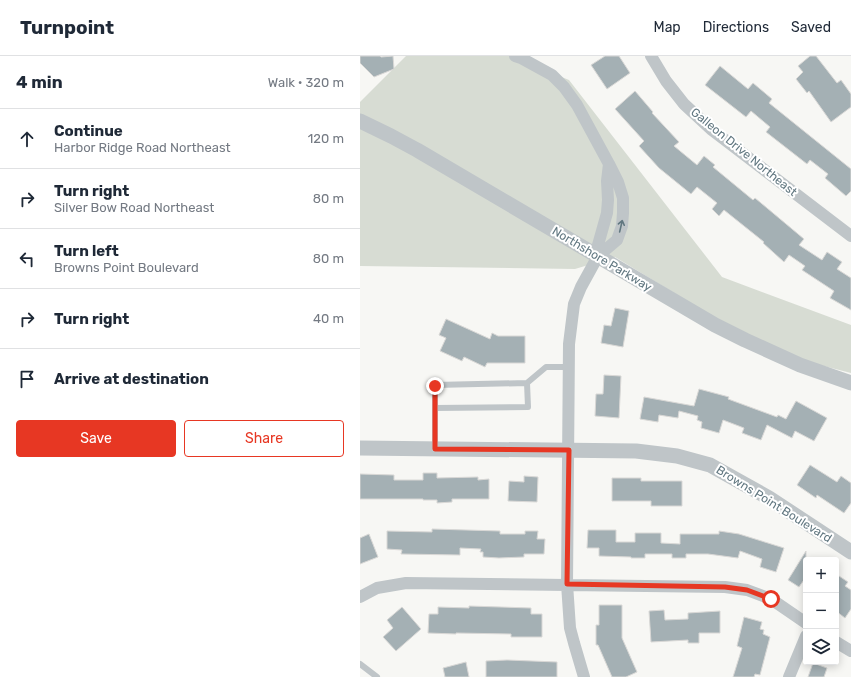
<!DOCTYPE html>
<meta charset="utf-8">
<style>
:root{--surface:#fff;--page:#f2f2f3;--text:#1f2937;--muted:#747a83;--line:#e0e1e3;--accent:#e73723}
body{margin:0;font-family:Rubik,sans-serif;background:var(--page);color:var(--text)}
.controls{position:absolute;right:12px;bottom:12px;display:grid;overflow:hidden;border-radius:4px;box-shadow:0 2px 10px #0003}
.controls button{width:36px;height:36px;display:grid;place-items:center;padding:0;border:0;border-bottom:1px solid var(--line);background:var(--surface);color:var(--text);font:20px sans-serif}
.stop{position:absolute;width:12px;height:12px;margin:-9px;border:3px solid #e73723;border-radius:50%;background:#fff}
.stop.end{background:#e73723;border-color:#fff;box-shadow:0 1px 4px #0008}
.list{margin:0;padding:0;list-style:none}
h2{display:flex;justify-content:space-between;align-items:center;height:52px;margin:0;padding:0 16px;font-size:17px}
h2 small{font-size:13px;font-weight:400;color:var(--muted)}
.list li{display:grid;grid-template-columns:26px 1fr auto;gap:12px;align-items:center;box-sizing:border-box;height:60px;padding:0 16px;border-top:1px solid var(--line)}
.list b{display:block;font-size:15px;white-space:nowrap}
.list p{margin:0;font-size:13px;white-space:nowrap;color:var(--muted)}
.list em{font-size:13px;font-style:normal;color:var(--muted)}
.actions{display:flex;gap:8px;padding:12px 16px}
.actions a{flex:1;padding:9px 0;border:1px solid var(--accent);border-radius:4px;text-align:center;font-size:14px;color:var(--accent)}
.actions .main{background:var(--accent);color:#fff}
.icon{flex:none;width:22px;height:22px;fill:none;stroke:currentColor;stroke-width:2;stroke-linecap:round;stroke-linejoin:round}
.map{position:relative;flex:none;width:491px;height:621px;overflow:hidden}
header{display:flex;align-items:center;gap:24px;box-sizing:border-box;height:56px;padding:0 20px;background:var(--surface);border-bottom:1px solid var(--line)}
header strong{font-size:19px}
nav{display:flex;gap:22px;margin-inline-start:auto;font-size:14px}
main{display:flex}
aside{flex:1;background:var(--surface)}
.map>svg:first-child{display:block}
</style>
<header>
<strong>Turnpoint</strong>
<nav><a>Map</a><a>Directions</a><a>Saved</a></nav>
</header>
<main>
<aside>
<h2>4 min<small>Walk · 320 m</small></h2>
<ul class="list">
<li><svg class="icon" aria-label="ahead" viewBox="0 0 24 24"><path d="M12 20V5M6 11l6-6 6 6"/></svg><div><b>Continue</b><p>Harbor Ridge Road Northeast</p></div><em>120 m</em></li>
<li><svg class="icon" aria-label="right" viewBox="0 0 24 24"><path d="M7 20v-9h11M14 6l5 5-5 5"/></svg><div><b>Turn right</b><p>Silver Bow Road Northeast</p></div><em>80 m</em></li>
<li><svg class="icon" aria-label="left" viewBox="0 0 24 24"><path d="M17 20v-9H6M10 6l-5 5 5 5"/></svg><div><b>Turn left</b><p>Browns Point Boulevard</p></div><em>80 m</em></li>
<li><svg class="icon" aria-label="right" viewBox="0 0 24 24"><path d="M7 20v-9h11M14 6l5 5-5 5"/></svg><div><b>Turn right</b></div><em>40 m</em></li>
<li><svg class="icon" aria-label="arrive" viewBox="0 0 24 24"><path d="M6 21V4h12l-3 4 3 4H6"/></svg><div><b>Arrive at destination</b></div></li>
</ul>
<div class="actions"><a class="main">Save</a><a>Share</a></div>
</aside>
<div class="map">
<svg width="491" height="621" viewBox="0 0 491 621">
<rect width="100%" height="100%" fill="#f7f7f4"/>
<path fill="#d7dcd3" d="M 46,0 L 150,0 L 209,24 L 362,221 L 491,269 L 491,317 L 413,297 L 255,201 L 215,213 L 0,210 L 0,46 Z"/>
<path fill="#a4b0b4" stroke="#d9d8d6" d="M 0,0 L 20,0 L 21,1 L 33,0 L 34,13 L 14,21 L 0,7 Z
M 245,0 L 259,0 L 270,17 L 247,33 L 231,9 Z
M 450,0 L 456,0 L 477,27 L 481,24 L 491,38 L 491,51 L 471,66 L 449,35 L 447,37 L 436,23 L 443,16 L 438,10 Z
M 360,10 L 388,33 L 393,27 L 412,43 L 409,47 L 491,113 L 491,135 L 486,140 L 465,122 L 468,118 L 450,104 L 447,108 L 406,76 L 410,71 L 391,55 L 386,61 L 345,29 Z
M 275,35 L 293,56 L 292,57 L 319,86 L 314,90 L 337,109 L 344,100 L 355,109 L 353,111 L 393,144 L 395,142 L 444,183 L 439,189 L 462,204 L 467,196 L 482,206 L 477,213 L 491,222 L 491,254 L 470,242 L 474,235 L 442,214 L 445,210 L 429,199 L 424,206 L 403,187 L 404,186 L 364,154 L 359,160 L 352,153 L 357,147 L 337,131 L 331,138 L 299,112 L 279,90 L 284,85 L 255,53 Z
M 255,252 L 269,255 L 263,291 L 241,287 L 244,269 L 251,270 Z
M 86,263 L 130,283 L 132,277 L 138,280 L 165,280 L 165,307 L 127,307 L 125,311 L 104,301 L 102,305 L 80,295 L 86,282 L 79,279 Z
M 244,319 L 261,320 L 259,362 L 235,360 L 236,338 L 243,338 Z
M 339,333 L 369,341 L 368,343 L 417,361 L 418,359 L 426,363 L 436,345 L 467,362 L 454,385 L 435,375 L 432,382 L 407,369 L 401,384 L 382,377 L 384,372 L 363,364 L 359,377 L 341,372 L 342,366 L 337,364 L 338,360 L 319,355 L 318,362 L 299,359 L 298,366 L 280,363 L 284,341 L 334,350 Z
M 450,409 L 477,426 L 481,420 L 491,427 L 491,447 L 484,457 L 457,439 L 456,442 L 437,429 Z
M 63,417 L 77,417 L 77,422 L 118,421 L 118,424 L 129,423 L 129,443 L 92,443 L 92,446 L 77,447 L 77,444 L 63,444 L 63,443 L 0,443 L 0,418 L 34,419 L 34,424 L 63,424 Z
M 164,420 L 178,421 L 177,446 L 148,445 L 149,425 L 164,426 Z
M 252,422 L 281,422 L 281,425 L 322,425 L 322,450 L 291,450 L 291,445 L 252,445 Z
M 72,473 L 140,475 L 140,478 L 165,478 L 165,475 L 178,475 L 177,483 L 185,483 L 184,498 L 164,498 L 164,501 L 139,502 L 123,501 L 123,496 L 120,496 L 121,493 L 100,492 L 100,499 L 41,498 L 42,494 L 27,493 L 27,475 L 72,476 Z
M 228,474 L 256,474 L 256,486 L 275,486 L 275,477 L 301,477 L 301,487 L 320,488 L 320,478 L 359,478 L 359,475 L 379,478 L 424,492 L 416,516 L 400,511 L 402,503 L 380,495 L 378,502 L 348,498 L 326,498 L 326,502 L 312,502 L 312,498 L 285,498 L 285,502 L 271,502 L 271,501 L 239,500 L 239,492 L 227,492 Z
M 9,478 L 18,501 L 0,508 L 0,482 Z
M 446,495 L 446,521 L 439,531 L 428,524 Z
M 476,518 L 488,526 L 485,530 L 491,534 L 491,553 L 485,562 L 476,555 Z
M 239,549 L 262,549 L 262,582 L 277,616 L 266,621 L 252,621 L 238,589 L 236,589 L 236,569 L 239,569 Z
M 109,550 L 171,552 L 171,558 L 182,558 L 182,581 L 151,581 L 151,578 L 96,577 L 96,578 L 68,577 L 69,558 L 78,558 L 78,551 L 109,552 Z
M 42,551 L 61,573 L 36,595 L 23,581 L 33,572 L 27,564 Z
M 304,554 L 305,564 L 328,563 L 328,557 L 360,555 L 360,577 L 339,577 L 339,587 L 328,587 L 328,584 L 291,586 L 289,555 Z
M 384,561 L 402,566 L 400,573 L 404,574 L 403,578 L 410,581 L 400,619 L 395,618 L 394,621 L 373,621 L 382,592 L 377,590 Z
M 147,604 L 197,606 L 197,621 L 126,621 L 126,605 Z
M 106,606 L 109,621 L 85,621 L 83,612 Z
M 453,607 L 467,612 L 464,621 L 448,621 Z"/>
<g fill="none" stroke-linecap="round" stroke-linejoin="round">
<path stroke="#bfc5c8" stroke-width="6" d="M 75,352 L 168,351 L 167,327
M 75,393 L 75,329 L 167,327 L 186,311 L 209,311
M 0,608 L 17,621"/>
<path stroke="#bfc5c8" stroke-width="12" d="M 155,0 L 161,2 L 192,19 L 204,31 L 217,49 L 249,108 L 258,126 L 263,142 L 263,157 L 262,170 L 257,184 L 238,200 L 221,231 L 214,248 L 209,288 L 207,528 L 210,572 L 214,587 L 224,621
M 291,0 L 306,25 L 324,48 L 352,74 L 491,180
M 238,200 L 238,189 L 247,157 L 248,144 L 247,125 L 249,108
M 0,541 L 17,532 L 46,527 L 365,531 L 387,534 L 411,543 L 446,567
M 476,586 L 491,595
M 429,621 L 446,580"/>
<path stroke="#bfc5c8" stroke-width="15" d="M 0,65 L 31,80 L 57,94 L 355,269 L 385,284 L 440,309 L 491,327
M 0,392 L 276,395 L 317,400 L 350,409 L 409,442 L 491,496"/>
</g>
<defs><path id="oneway-shaft" d="M-6 0H5M1.5-3L5.5 0L1.5 3" fill="none" stroke-width="1.6" stroke-linecap="round" stroke-linejoin="round"/></defs>
<use stroke="#617780" href="#oneway-shaft" transform="translate(261 170) rotate(-77)"/>
<g fill="none" stroke-linecap="round" stroke-linejoin="round">
<path stroke="#e73723" stroke-width="5" d="M 75,330 L 75,393 L 209,394 L 207,528 L 365,531 L 387,534 L 411,543"/>
</g>
<g text-anchor="middle" stroke-width="4" stroke-linejoin="round" paint-order="stroke">
<g font-size="12" fill="#617780" stroke="#fff">
<text transform="translate(384 96) rotate(39)" y="4">Galleon Drive Northeast</text>
<text transform="translate(242 203) rotate(31)" y="4">Northshore Parkway</text>
<text transform="translate(414 448) rotate(32)" y="4">Browns Point Boulevard</text>
</g>
</g>
</svg>
<div class="controls">
<button>+</button>
<button>−</button>
<button><svg class="icon" aria-label="layers" viewBox="0 0 24 24"><path d="M12 4l9 5-9 5-9-5zM3 14l9 5 9-5"/></svg></button>
</div>
<div class="stop" style="left:411px;top:543px"></div>
<div class="stop end" style="left:75px;top:330px"></div>
</div>
</main>
